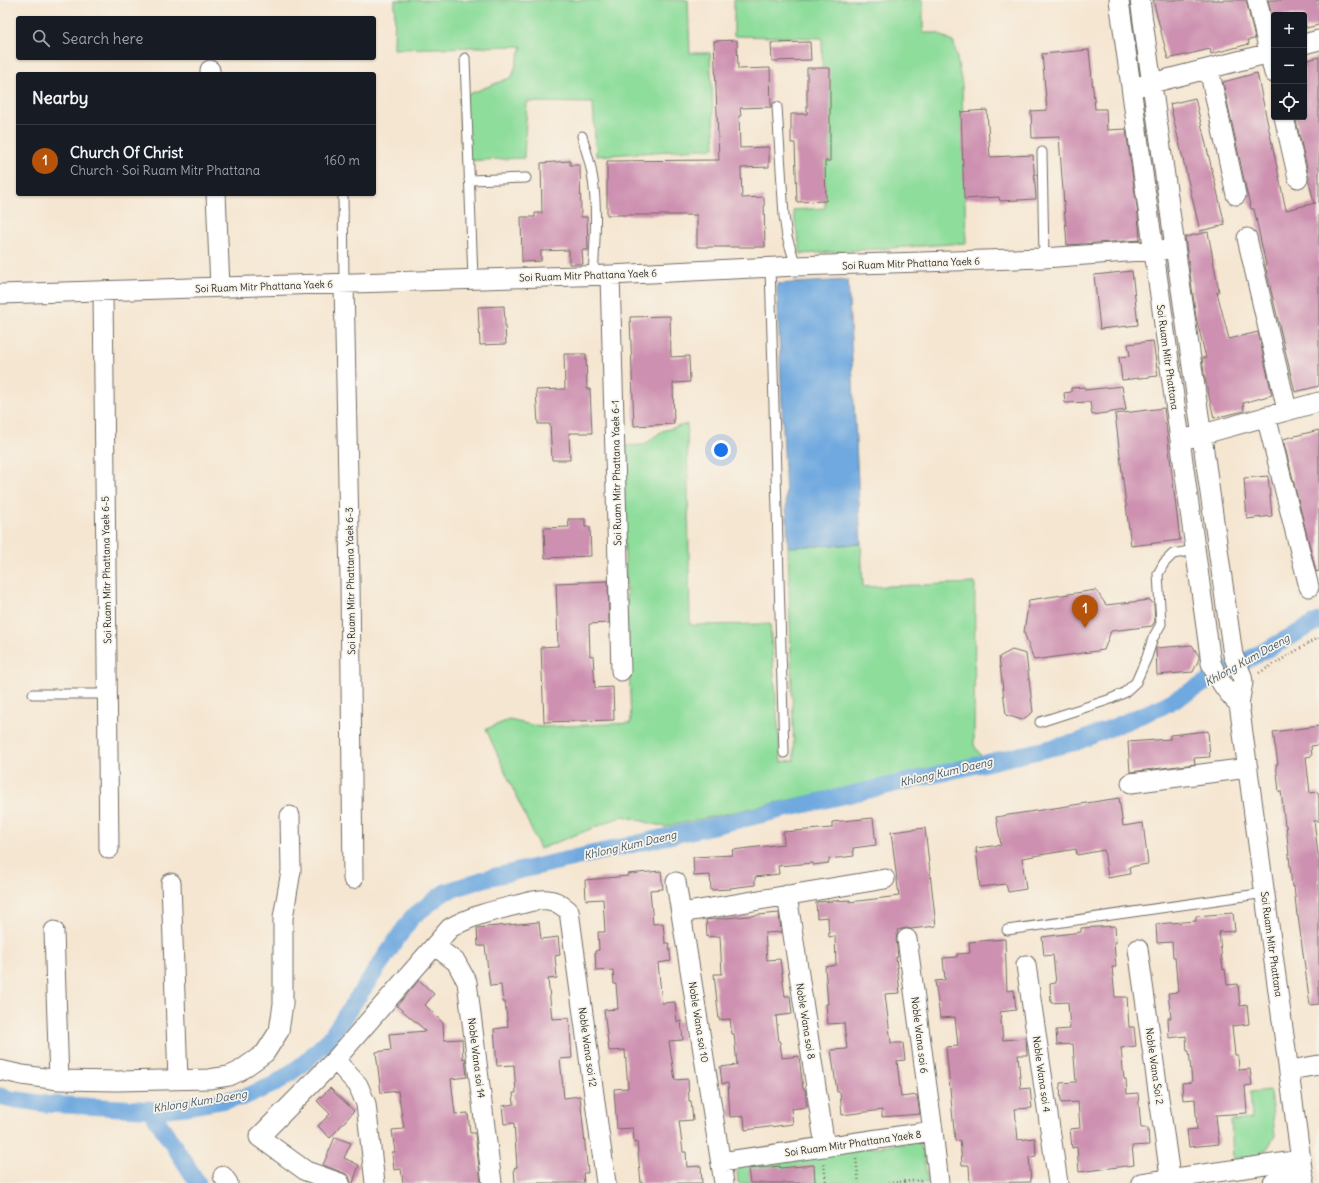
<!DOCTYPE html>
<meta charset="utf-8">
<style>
:root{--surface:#171b24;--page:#242831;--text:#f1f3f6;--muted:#9ea1a6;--line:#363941;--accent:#b45309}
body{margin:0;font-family:Delius,sans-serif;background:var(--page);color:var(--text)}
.controls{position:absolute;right:12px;top:12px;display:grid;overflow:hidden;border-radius:4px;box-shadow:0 1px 3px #0004}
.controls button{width:36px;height:36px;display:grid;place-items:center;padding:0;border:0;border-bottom:1px solid var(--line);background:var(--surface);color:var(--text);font:20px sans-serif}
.you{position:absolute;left:721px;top:450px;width:14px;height:14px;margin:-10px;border:3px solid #fff;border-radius:50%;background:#1a73e8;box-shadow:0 0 0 6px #1a73e833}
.badge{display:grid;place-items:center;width:26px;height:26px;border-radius:50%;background:var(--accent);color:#fff;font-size:13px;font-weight:700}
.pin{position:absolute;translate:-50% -33px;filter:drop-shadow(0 1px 2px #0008)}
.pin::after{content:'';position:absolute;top:21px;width:14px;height:12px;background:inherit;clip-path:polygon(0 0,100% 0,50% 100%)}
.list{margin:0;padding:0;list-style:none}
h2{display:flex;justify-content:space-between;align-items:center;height:52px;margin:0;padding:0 16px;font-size:17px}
h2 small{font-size:13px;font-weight:400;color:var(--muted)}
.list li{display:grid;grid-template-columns:26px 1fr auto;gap:12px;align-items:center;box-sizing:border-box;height:72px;padding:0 16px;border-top:1px solid var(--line)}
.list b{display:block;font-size:15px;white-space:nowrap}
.list p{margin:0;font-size:13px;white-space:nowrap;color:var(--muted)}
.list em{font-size:13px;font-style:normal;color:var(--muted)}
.icon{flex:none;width:22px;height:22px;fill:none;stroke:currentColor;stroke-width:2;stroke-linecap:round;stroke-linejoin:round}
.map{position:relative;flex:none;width:1319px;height:1183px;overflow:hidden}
.search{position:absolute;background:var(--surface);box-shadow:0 1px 3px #0004;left:16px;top:16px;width:360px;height:44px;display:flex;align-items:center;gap:10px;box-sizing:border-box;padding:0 14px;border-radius:4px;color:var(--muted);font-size:15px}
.panel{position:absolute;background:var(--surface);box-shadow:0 1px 3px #0004;left:16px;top:72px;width:360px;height:124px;border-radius:4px}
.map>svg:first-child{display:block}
</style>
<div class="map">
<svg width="1319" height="1183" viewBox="0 0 1319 1183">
<rect width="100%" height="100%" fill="#f7f3e8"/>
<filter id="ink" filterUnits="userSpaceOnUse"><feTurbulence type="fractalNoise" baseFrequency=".025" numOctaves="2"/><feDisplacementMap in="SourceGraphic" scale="8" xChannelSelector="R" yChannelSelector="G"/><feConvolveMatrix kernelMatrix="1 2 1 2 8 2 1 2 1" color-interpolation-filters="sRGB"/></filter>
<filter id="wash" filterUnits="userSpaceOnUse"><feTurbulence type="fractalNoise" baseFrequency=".012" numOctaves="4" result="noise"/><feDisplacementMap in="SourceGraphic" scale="16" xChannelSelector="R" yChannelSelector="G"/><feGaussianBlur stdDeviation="0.9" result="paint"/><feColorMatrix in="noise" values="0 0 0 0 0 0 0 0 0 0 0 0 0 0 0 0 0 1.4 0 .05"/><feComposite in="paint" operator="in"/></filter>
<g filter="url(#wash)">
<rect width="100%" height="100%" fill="#f5e6d1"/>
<path fill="#8edd9b" stroke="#5c8463" d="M 395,0 L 688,0 L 690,53 L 710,53 L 715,148 L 596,156 L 593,103 L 527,102 L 524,158 L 462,161 L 459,98 L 512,77 L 522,46 L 394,49 Z
M 734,0 L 923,0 L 923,33 L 937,33 L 954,43 L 962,85 L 966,243 L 801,254 L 793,210 L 825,208 L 822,38 L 734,36 Z
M 687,424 L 690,625 L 770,624 L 781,762 L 794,760 L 788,547 L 861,544 L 863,587 L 975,583 L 974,745 L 982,758 L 665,827 L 623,816 L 540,849 L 486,729 L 509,720 L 541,727 L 631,723 L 621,446 L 644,445 L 662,431 Z
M 1270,1090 L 1275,1136 L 1267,1149 L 1256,1156 L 1233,1159 L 1231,1121 L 1252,1119 L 1250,1092 Z
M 917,1142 L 923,1151 L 928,1183 L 738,1183 L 737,1172 L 742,1164 Z"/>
<path fill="#6fa9df" stroke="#4d6a85" d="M 848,280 L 861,544 L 788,547 L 777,284 Z"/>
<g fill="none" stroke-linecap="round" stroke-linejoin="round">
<path stroke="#6fa9df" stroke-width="17" d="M 0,1096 L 11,1099 L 46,1104 L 158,1110 L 185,1107 L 244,1097 L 275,1084 L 303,1064 L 330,1038 L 412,917 L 445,892 L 487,878 L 1077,742 L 1161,707 L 1319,621
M 150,1109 L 198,1183"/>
</g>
<g id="blocks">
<path fill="#cd90b0" d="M 1153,0 L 1246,0 L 1255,39 L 1248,40 L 1249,44 L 1211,54 L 1210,49 L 1168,59 Z
M 1268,0 L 1319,0 L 1319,25 L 1306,28 L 1304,15 L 1274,15 L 1274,24 Z
M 737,40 L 738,69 L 770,68 L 771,107 L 740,108 L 741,116 L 739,116 L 740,148 L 769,147 L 769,167 L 741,168 L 742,198 L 764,197 L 765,247 L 697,247 L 697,215 L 607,215 L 607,161 L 719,160 L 714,41 Z
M 810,42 L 811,60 L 772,61 L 771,43 Z
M 1089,50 L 1095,109 L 1106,109 L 1107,130 L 1126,129 L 1138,215 L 1140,240 L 1067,245 L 1059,137 L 1032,138 L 1031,111 L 1047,110 L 1042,54 Z
M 1319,57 L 1319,386 L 1295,392 L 1265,265 L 1266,265 L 1254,209 L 1251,209 L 1247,193 L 1223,82 L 1257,73 L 1286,210 L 1316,203 L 1314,203 L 1309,181 L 1309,176 L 1295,117 L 1304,117 L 1304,61 Z
M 807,68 L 830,68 L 830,161 L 825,161 L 826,201 L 797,202 L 795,143 L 791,143 L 791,114 L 807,114 Z
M 1195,98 L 1225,225 L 1200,231 L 1170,104 Z
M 987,110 L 990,157 L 1033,155 L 1036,199 L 1000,201 L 999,197 L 964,199 L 961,112 Z
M 570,161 L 570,165 L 580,165 L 581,217 L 587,217 L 588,250 L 582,250 L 583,264 L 569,264 L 569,250 L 541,251 L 541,261 L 522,262 L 521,217 L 535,217 L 535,213 L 542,213 L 541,163 Z
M 1208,232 L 1219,292 L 1217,292 L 1229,339 L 1258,332 L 1272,395 L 1243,403 L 1244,411 L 1214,418 L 1204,374 L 1202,358 L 1206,358 L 1196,317 L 1185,237 Z
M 1132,271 L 1138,325 L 1100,329 L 1094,275 Z
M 504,306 L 506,344 L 480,345 L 478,307 Z
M 670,316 L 671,357 L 689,356 L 690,382 L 673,383 L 674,424 L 634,426 L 630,317 Z
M 1153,341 L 1158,376 L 1122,380 L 1119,357 L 1130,356 L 1128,344 Z
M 564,354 L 586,354 L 587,389 L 590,389 L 592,433 L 569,433 L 570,460 L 552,460 L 550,424 L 538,424 L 536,390 L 565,389 Z
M 1122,386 L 1126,410 L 1092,415 L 1090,402 L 1065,403 L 1064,393 L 1071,392 L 1071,388 L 1085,387 L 1085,390 Z
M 1164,408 L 1180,540 L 1131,546 L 1115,414 Z
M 1319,430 L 1319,571 L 1316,572 L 1283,439 Z
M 1268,476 L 1272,516 L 1247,519 L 1244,478 Z
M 568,519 L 585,519 L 585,527 L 590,527 L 591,556 L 545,558 L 544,528 L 569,527 Z
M 608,581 L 609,623 L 589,624 L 590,656 L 593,655 L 595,688 L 613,687 L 614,720 L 544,722 L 541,647 L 558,646 L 556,583 Z
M 1096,590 L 1106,605 L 1150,600 L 1154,605 L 1155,621 L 1152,626 L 1111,631 L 1104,650 L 1034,660 L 1024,632 L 1029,600 Z
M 1192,645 L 1199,656 L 1199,659 L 1193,672 L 1157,675 L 1156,648 Z
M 1012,650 L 1026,654 L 1033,712 L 1022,720 L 1006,715 L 999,657 Z
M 1319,726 L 1319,745 L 1311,746 L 1312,756 L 1306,757 L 1310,793 L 1318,792 L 1319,799 L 1319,821 L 1314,821 L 1318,854 L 1319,854 L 1319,1004 L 1310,1005 L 1298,916 L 1297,916 L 1294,886 L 1292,887 L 1286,825 L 1285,825 L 1281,791 L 1279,792 L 1276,764 L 1278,764 L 1273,732 Z
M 1208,731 L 1210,757 L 1194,758 L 1195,764 L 1130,772 L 1128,742 L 1170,739 L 1170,735 Z
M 1119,798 L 1123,826 L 1143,823 L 1148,864 L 1129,867 L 1130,874 L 1108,878 L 1104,850 L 1077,855 L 1076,849 L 1022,858 L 1026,889 L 1008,892 L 1006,884 L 980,887 L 976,848 L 1001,845 L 996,817 Z
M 873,818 L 876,845 L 853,848 L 854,856 L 829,859 L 829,863 L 813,865 L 813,863 L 778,866 L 779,874 L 755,877 L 755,885 L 730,888 L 731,889 L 711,890 L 710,875 L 694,876 L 693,857 L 733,855 L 732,850 L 784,844 L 783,832 L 832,828 L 832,822 Z
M 925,828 L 936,926 L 911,929 L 906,928 L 898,930 L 896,940 L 898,957 L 896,957 L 900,993 L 885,994 L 891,1043 L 903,1043 L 905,1060 L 897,1061 L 901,1097 L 917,1095 L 920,1114 L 882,1117 L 882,1110 L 842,1115 L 840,1092 L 837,1092 L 831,1050 L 847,1049 L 844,1023 L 828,1024 L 826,1004 L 828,1004 L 825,967 L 836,965 L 835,936 L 829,937 L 828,917 L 817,918 L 816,902 L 850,900 L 850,902 L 899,896 L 891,832 Z
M 661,871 L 663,889 L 650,890 L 653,924 L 663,923 L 665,943 L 669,943 L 671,961 L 658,963 L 662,1003 L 675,1002 L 677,1022 L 681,1021 L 683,1040 L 669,1041 L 675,1080 L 688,1079 L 689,1101 L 691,1101 L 693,1120 L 679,1121 L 683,1152 L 686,1152 L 687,1167 L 701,1166 L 702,1183 L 641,1183 L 637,1142 L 634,1143 L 633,1128 L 617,1129 L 614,1089 L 628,1088 L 625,1050 L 609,1051 L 604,1010 L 618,1009 L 616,984 L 614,984 L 613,970 L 596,971 L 595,951 L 599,950 L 598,932 L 605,932 L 603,899 L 586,900 L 585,880 L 628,876 L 627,874 Z
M 779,913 L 781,932 L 765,933 L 767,960 L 780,959 L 785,996 L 790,996 L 792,1014 L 776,1016 L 779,1042 L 780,1042 L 782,1058 L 799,1056 L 803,1089 L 805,1089 L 807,1107 L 791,1109 L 793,1124 L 745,1130 L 744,1116 L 730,1117 L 728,1083 L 722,1084 L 720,1067 L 737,1065 L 734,1034 L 732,1034 L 730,1019 L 719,1020 L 714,974 L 722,974 L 720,936 L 707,937 L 706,920 Z
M 1233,913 L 1235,931 L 1219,932 L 1223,970 L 1225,969 L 1227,985 L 1238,984 L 1240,1006 L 1247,1005 L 1249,1024 L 1232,1026 L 1235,1055 L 1238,1055 L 1239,1070 L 1250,1069 L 1252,1085 L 1245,1086 L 1247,1113 L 1216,1115 L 1219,1144 L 1189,1147 L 1187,1130 L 1197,1129 L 1195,1099 L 1183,1100 L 1182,1083 L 1192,1082 L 1189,1051 L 1187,1051 L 1186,1036 L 1169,1038 L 1168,1018 L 1171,1018 L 1168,993 L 1178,992 L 1175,957 L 1173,957 L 1172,942 L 1157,943 L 1156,924 L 1196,921 L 1196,916 Z
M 539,922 L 541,939 L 558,937 L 560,955 L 555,956 L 557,978 L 548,979 L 552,1019 L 569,1018 L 572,1058 L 560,1059 L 564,1098 L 580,1096 L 588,1173 L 583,1173 L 584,1183 L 515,1183 L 514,1168 L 517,1167 L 514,1123 L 504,1124 L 502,1106 L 514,1104 L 513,1093 L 516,1093 L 514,1065 L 497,1066 L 494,1029 L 508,1027 L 505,1002 L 503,1002 L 501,985 L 490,986 L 485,946 L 478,946 L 477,928 Z
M 1115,926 L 1116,943 L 1114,943 L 1116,967 L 1112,967 L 1115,997 L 1127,997 L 1129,1027 L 1134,1027 L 1136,1046 L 1121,1048 L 1124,1079 L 1126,1079 L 1127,1094 L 1138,1093 L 1141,1128 L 1148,1128 L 1149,1145 L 1132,1146 L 1134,1165 L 1079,1172 L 1077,1147 L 1072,1148 L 1070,1129 L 1080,1128 L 1078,1102 L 1061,1103 L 1060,1083 L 1076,1082 L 1073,1044 L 1057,1045 L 1056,1030 L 1070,1029 L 1068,1002 L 1051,1003 L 1050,984 L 1056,983 L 1053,955 L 1044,956 L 1042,937 L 1081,932 L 1081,928 Z
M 1005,939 L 1007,991 L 1014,990 L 1016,1010 L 1000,1012 L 1003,1040 L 1026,1038 L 1027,1055 L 1018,1055 L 1021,1089 L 1030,1088 L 1032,1108 L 1015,1109 L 1018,1140 L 1035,1138 L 1036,1156 L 1029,1157 L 1031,1182 L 970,1183 L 969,1165 L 962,1165 L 960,1140 L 955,1141 L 946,1047 L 958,1046 L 955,1017 L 940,1018 L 935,981 L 945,980 L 943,958 L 957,957 L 957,954 L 970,953 L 969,942 Z
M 419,980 L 434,994 L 425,1005 L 443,1023 L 444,1040 L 462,1039 L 463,1059 L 465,1058 L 467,1077 L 451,1079 L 455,1114 L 468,1113 L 470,1133 L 475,1133 L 481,1183 L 403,1183 L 401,1169 L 394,1170 L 392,1152 L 395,1152 L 392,1130 L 404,1129 L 398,1091 L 381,1093 L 376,1052 L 391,1050 L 389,1034 L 426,1031 L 397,1006 Z
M 330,1088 L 354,1111 L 330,1138 L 318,1126 L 330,1114 L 317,1101 Z
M 335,1137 L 351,1143 L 344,1158 L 359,1165 L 353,1183 L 351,1183 L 349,1176 L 344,1173 L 323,1165 Z
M 814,1165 L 815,1183 L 750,1183 L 748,1169 L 780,1166 L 780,1168 Z"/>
</g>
</g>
<g filter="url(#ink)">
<use href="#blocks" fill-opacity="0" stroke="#726c65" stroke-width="1"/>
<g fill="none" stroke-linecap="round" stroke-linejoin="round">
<defs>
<path id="service" d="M 465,58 L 473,279
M 777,107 L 784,216 L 787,237 L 796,266
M 582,136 C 585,148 590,161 592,174 C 598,207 595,242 593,275
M 1042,152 L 1044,258
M 469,180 L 526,178
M 343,194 L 344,284
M 770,267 L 784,753
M 33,694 L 108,694
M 1040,722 L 1108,700 L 1124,693 L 1136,682 L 1147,657 L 1153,638 L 1161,624 L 1158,574 L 1164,563 L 1173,554 L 1195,550
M 1007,930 L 1265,893"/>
<path id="minor" d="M 1119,0 L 1211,663 C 1219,680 1225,691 1239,704
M 1140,0 L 1233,655 L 1242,676 L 1243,682 L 1239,704 L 1304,1183
M 1257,0 L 1274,73
M 1304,44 L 1319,40
M 1209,69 L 1236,195
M 210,70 L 210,74
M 1140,86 L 1274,52
M 1284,117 L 1298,178
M 216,194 L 220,287
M 1247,238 L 1287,410
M 610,275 L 621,671
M 344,284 L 350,580 L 353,879
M 103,291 L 109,849
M 0,294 L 610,275 L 796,266 L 1044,258 L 1154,250 L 1175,248
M 1266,416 L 1309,587
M 1189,438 L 1319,402
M 1131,783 L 1248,768
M 676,882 L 724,1183
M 171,883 L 178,1080
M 787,895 L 825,1147
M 681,913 L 885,879
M 54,931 L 59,1080
M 907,939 L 933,1131
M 435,946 L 456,962 L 467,982 L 492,1183
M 1138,949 L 1171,1183
M 1026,965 L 1058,1183
M 335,1060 L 358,1085 L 366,1104 L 375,1183
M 0,1070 L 22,1075 L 59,1080 L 117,1081 L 209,1079 L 229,1076 L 238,1072 L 265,1053 L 279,1031 L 283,1004 L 283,918 L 291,871 L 290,816
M 1290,1070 L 1319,1065
M 721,1162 L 933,1131 L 939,1183
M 223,1176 L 228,1183
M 340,1183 L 306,1171 L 259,1137 L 335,1060 L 450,928 C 473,915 496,910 521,904 C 529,902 539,899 548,900 C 557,901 563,906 569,911 L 606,1183
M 1141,1183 L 1301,1160
M 1273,1183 L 1304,1178"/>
</defs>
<use href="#service" stroke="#726c65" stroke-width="11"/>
<use href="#minor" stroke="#726c65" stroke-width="21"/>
<path stroke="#726c65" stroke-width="2.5" stroke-dasharray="1 3" stroke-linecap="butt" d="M 1259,673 L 1319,637
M 856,1159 L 859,1183
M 824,1164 L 826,1183
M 888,1183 L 922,1180"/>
<use href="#service" stroke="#fff" stroke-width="9"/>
<use href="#minor" stroke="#fff" stroke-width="19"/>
</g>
</g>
<g text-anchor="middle" stroke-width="3.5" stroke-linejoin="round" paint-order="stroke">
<g font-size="10" fill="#2b2b2b" stroke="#f7f3e8">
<text transform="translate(911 263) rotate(-2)" y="4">Soi Ruam Mitr Phattana Yaek 6</text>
<text transform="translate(588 275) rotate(-2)" y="4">Soi Ruam Mitr Phattana Yaek 6</text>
<text transform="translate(264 286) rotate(-2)" y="4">Soi Ruam Mitr Phattana Yaek 6</text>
<text transform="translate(1168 357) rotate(82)" y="4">Soi Ruam Mitr Phattana</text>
<text transform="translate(616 473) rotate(-91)" y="4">Soi Ruam Mitr Phattana Yaek 6-1</text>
<text transform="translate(106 570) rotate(-91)" y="4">Soi Ruam Mitr Phattana Yaek 6-5</text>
<text transform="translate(350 581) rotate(-91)" y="4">Soi Ruam Mitr Phattana Yaek 6-3</text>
<text transform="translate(1272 944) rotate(82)" y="4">Soi Ruam Mitr Phattana</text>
<text transform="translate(806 1021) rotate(81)" y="4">Noble Wana soi 8</text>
<text transform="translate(699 1022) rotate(81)" y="4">Noble Wana soi 10</text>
<text transform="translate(920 1035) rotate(83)" y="4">Noble Wana soi 6</text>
<text transform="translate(588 1047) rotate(82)" y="4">Noble Wana soi 12</text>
<text transform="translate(477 1058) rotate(83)" y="4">Noble Wana soi 14</text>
<text transform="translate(1155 1066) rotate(82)" y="4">Noble Wana Soi 2</text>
<text transform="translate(1042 1074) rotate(82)" y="4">Noble Wana soi 4</text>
<text transform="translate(853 1143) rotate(-8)" y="4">Soi Ruam Mitr Phattana Yaek 8</text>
</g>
<g font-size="11" font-style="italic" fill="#43576a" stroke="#f7f3e8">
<text transform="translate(1247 660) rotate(-29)" y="4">Khlong Kum Daeng</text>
<text transform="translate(946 772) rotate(-13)" y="4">Khlong Kum Daeng</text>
<text transform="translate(630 845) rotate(-13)" y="4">Khlong Kum Daeng</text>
<text transform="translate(200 1101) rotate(-9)" y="4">Khlong Kum Daeng</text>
</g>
</g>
</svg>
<div class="controls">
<button>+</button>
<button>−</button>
<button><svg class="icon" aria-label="locate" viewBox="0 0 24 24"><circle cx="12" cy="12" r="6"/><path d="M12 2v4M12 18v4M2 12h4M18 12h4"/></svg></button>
</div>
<div class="you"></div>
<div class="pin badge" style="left:1085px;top:628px">1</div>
<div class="search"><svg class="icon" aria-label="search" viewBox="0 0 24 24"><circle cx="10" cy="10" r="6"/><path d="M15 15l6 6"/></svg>Search here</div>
<section class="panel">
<h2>Nearby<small></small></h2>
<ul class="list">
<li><span class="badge">1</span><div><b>Church Of Christ</b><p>Church · Soi Ruam Mitr Phattana</p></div><em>160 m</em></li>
</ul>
</section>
</div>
